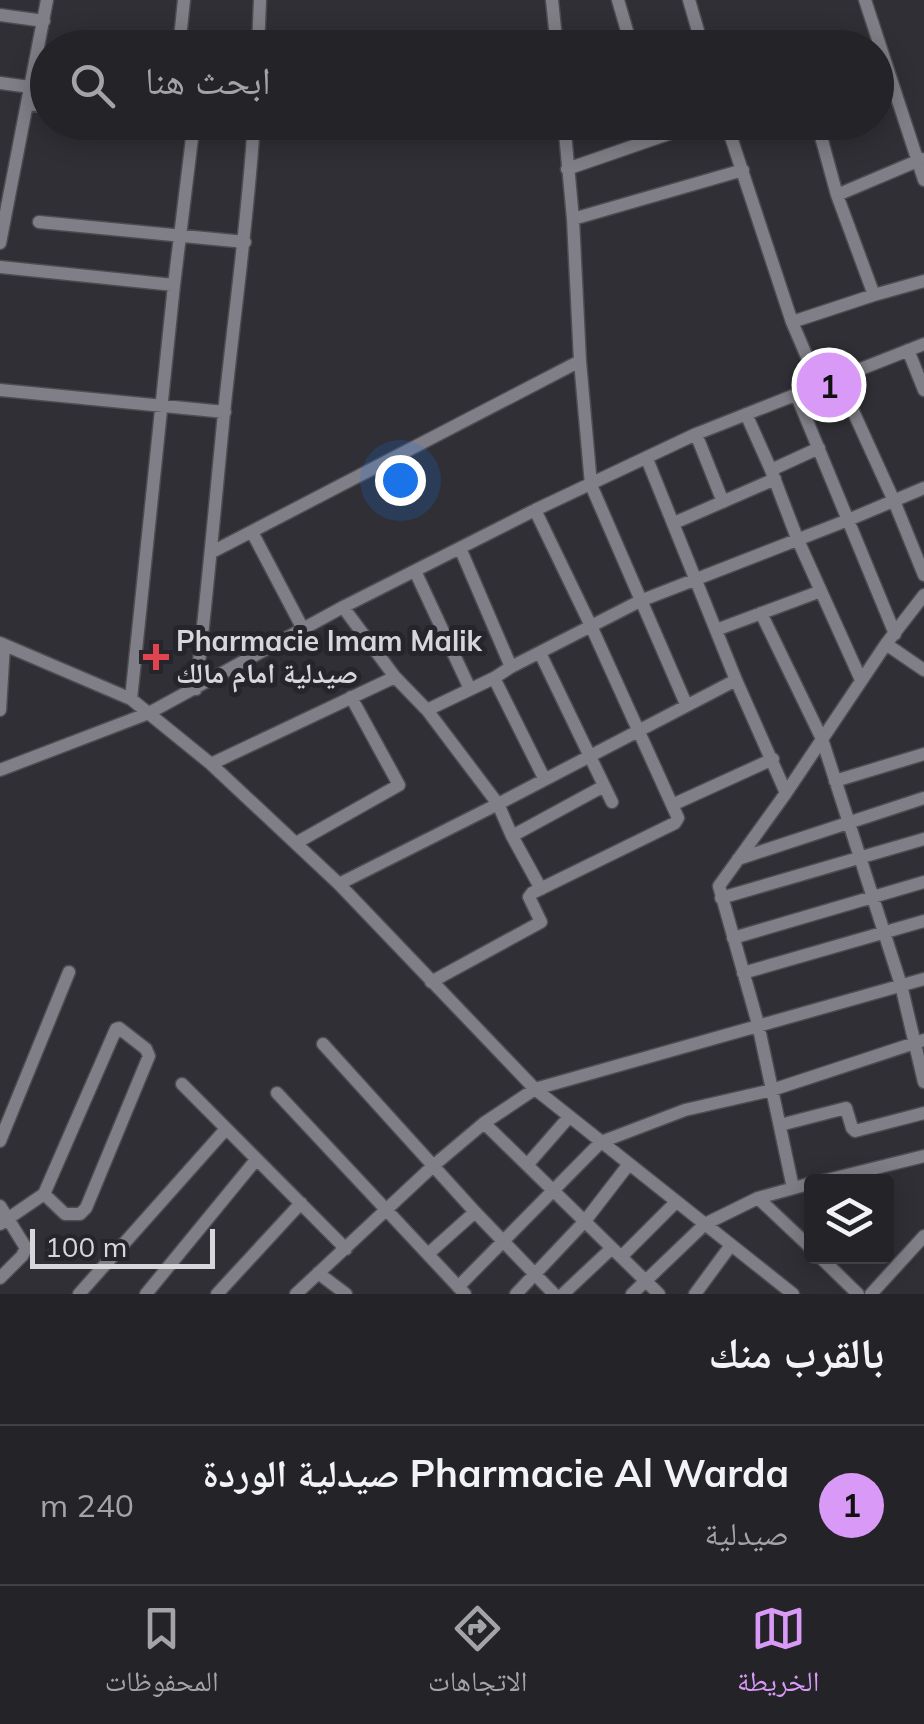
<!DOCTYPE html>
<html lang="ar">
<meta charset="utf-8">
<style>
:root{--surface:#242328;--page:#302f34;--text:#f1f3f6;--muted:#a3a4a8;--line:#414045;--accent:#d99af7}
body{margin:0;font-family:Mulish,"Noto Naskh Arabic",sans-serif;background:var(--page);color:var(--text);direction:rtl}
.controls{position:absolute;right:30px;bottom:30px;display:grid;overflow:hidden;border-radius:10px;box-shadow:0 5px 25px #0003}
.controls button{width:90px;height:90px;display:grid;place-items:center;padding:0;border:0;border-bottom:2px solid var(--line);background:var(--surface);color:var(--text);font:50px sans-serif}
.scale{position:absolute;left:30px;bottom:25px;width:185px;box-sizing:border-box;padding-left:10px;border:5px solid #d7d6da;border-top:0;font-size:28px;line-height:35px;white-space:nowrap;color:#d7d6da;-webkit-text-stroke:8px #26252b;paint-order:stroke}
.you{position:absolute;left:400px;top:480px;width:35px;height:35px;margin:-25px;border:8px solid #fff;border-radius:50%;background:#1a73e8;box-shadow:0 0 0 15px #1a73e833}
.badge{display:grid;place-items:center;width:65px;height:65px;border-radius:50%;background:var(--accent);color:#111;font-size:32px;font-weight:700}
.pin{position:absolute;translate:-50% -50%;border:5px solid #fff;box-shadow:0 2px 10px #0006}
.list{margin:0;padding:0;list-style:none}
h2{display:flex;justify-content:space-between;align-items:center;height:130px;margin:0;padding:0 40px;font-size:42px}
h2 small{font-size:32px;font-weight:400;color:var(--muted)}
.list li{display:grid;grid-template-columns:65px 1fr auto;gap:30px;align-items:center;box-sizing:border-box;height:160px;padding:0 40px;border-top:2px solid var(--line)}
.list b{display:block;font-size:38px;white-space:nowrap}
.list p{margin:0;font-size:32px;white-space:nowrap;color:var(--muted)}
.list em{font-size:32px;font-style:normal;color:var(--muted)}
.icon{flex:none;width:55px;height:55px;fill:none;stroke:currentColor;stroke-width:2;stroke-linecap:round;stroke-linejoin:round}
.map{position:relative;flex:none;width:924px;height:1294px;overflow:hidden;direction:ltr}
.search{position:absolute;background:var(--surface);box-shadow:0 5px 25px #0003;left:30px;right:30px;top:30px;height:110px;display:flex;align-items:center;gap:25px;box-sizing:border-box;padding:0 35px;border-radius:55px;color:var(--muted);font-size:38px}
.sheet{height:290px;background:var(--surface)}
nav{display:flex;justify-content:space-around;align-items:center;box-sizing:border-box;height:140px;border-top:2px solid var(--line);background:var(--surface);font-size:28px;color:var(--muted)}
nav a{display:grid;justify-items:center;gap:5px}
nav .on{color:var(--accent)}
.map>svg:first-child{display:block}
</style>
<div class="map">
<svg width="924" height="1294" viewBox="0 0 924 1294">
<rect width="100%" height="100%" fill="#302f35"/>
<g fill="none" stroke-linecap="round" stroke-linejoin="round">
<defs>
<path id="minor" d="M 552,0 L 557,48
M 618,0 L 632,48
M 689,0 L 703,48
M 865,0 L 924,180
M 0,15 L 44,21
M 179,48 L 184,0
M 258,48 L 260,0
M 0,83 L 30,87
M 27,104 L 48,106
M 195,122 L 254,128
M 564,122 L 573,219 L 580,361 L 591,485 L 686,704
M 726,122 L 792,322 L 819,385
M 817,122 L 837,195 L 874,295
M 567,169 L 703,122
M 837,195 L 922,159
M 573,219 L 743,170
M 39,222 L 245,242
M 0,243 L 47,0
M 0,267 L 174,285
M 792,322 L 874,295 L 924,281
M 908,350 L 924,390
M 838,378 L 894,501 L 924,575
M 0,390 L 225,412
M 796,394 L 895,634
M 746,414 L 771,470 L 797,538 L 861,680
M 696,434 L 723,502
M 647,459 L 736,680 L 786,793
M 771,470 L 819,448
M 674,523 L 775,479
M 252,532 L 303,629
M 460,548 L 511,667
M 212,552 L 580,361
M 415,571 L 470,689
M 343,607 L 395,677 L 427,710 L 498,804 L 512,836 L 541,889
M 761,613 L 822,739 L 901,985 L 924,1082
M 716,630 L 821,591
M 0,643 L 131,699 L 211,764 L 339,884 L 535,1089 L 793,1294
M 886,644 L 924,670
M 540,653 L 612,802
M 494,678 L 544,778
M 196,689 C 207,597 215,505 224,413 C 234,316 248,220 254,122
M 131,699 L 174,285 L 194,122
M 0,710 L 4,645
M 427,710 L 494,678 L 511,667 L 640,601 L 848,520 L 924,488
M 211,764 L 395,677
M 0,770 L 149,713 L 343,607 L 535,510 L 696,434 L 924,344
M 835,781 L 924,754
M 672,805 L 773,759
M 512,836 L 604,786
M 296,843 L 399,785 L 351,697
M 738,859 L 924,798
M 339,884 L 498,804 L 736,680
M 721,898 L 924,839
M 733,938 L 924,882
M 743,973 L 924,921
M 431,982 L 541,922 L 529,897 L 532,893 L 675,823 L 678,818 L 591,626 L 535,510
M 323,1044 L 475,1212 L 554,1294
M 182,1084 L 346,1249
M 277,1093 L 465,1294
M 484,1123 L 659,1294
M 780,1125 L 846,1108 L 852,1128 L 855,1131 L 924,1113
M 0,1141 L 69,972
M 527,1165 L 569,1117
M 819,1182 L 924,1156
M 793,1188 L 758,1024 L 719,886 L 786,793 L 886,644 L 924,595
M 758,1198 L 812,1249
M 0,1206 L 26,1248 L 22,1256 L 0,1278
M 0,1224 L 44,1194 L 116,1029 L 119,1028 L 146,1049 L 149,1056 L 86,1208 L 80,1214 L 65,1214 L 44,1194
M 428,1254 L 475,1212
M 819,1256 L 858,1294
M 621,1257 L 676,1202
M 318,1273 L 346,1294
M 458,1287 L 601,1142 L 685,1110 L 772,1090 L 924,1040
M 79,1294 L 225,1130
M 146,1294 L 255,1161
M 217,1294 L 301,1203
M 296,1294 L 433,1166 L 484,1123 L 535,1089 L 924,979
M 516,1294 L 585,1221 L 629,1164
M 563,1294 L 612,1248
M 632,1294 L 705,1224 L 758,1198 L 812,1183
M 695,1294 L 731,1245
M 871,1294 L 924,1236"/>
</defs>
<use href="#minor" stroke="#4d4c51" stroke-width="15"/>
<use href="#minor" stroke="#807e86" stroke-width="12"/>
</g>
<path fill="#e0444e" stroke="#26252b" stroke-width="4" d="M151 642h10v10h10v10h-10v10h-10v-10h-10v-10h10z"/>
<g text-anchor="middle" stroke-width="10" stroke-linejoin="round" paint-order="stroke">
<g font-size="28" font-weight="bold" fill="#d7d6da" stroke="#26252b" text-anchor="start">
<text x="176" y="651">Pharmacie Imam Malik<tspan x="176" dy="32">صيدلية امام مالك</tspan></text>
</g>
</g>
</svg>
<div class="controls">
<button><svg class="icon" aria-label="layers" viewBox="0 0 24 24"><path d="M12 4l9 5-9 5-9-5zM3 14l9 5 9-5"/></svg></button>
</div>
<div class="scale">100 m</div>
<div class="you"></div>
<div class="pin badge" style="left:829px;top:385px">1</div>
<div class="search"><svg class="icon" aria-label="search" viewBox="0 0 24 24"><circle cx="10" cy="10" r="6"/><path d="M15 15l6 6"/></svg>ابحث هنا</div>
</div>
<section class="sheet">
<h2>بالقرب منك<small></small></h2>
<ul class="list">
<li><span class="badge">1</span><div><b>Pharmacie Al Warda صيدلية الوردة</b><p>صيدلية</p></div><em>240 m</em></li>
</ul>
</section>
<nav>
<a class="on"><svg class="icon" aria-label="map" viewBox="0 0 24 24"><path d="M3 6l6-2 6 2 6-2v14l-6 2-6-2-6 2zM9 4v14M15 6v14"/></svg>الخريطة</a>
<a><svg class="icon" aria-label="directions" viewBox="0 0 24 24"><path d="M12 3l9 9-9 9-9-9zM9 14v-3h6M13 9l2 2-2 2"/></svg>الاتجاهات</a>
<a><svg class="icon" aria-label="saved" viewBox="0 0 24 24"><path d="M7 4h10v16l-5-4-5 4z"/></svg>المحفوظات</a>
</nav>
